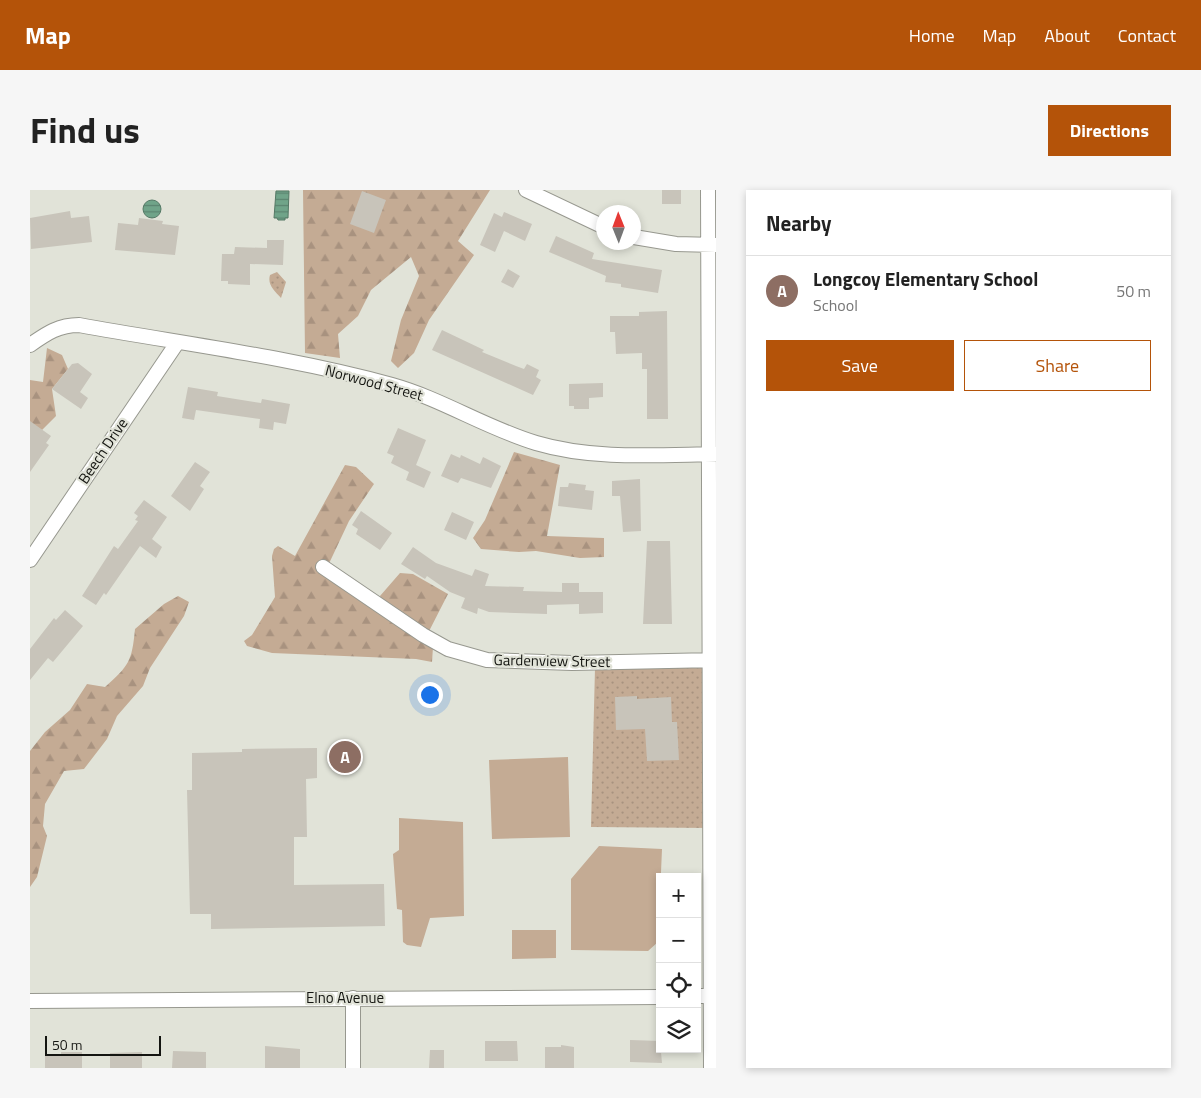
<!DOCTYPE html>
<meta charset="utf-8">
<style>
:root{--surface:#fff;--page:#f6f6f6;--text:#222;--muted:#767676;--line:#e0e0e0;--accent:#b45309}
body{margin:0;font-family:"Titillium Web",sans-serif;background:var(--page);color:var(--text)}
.controls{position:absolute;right:15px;bottom:15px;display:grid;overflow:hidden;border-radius:0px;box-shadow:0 2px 8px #0003}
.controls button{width:45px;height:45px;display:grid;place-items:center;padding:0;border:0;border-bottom:1px solid var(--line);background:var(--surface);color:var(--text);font:25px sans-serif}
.compass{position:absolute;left:566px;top:15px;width:45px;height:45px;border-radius:50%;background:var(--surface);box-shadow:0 2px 8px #0003;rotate:359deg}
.scale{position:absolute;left:15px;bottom:12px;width:116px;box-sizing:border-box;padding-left:5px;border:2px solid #141511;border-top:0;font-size:14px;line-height:18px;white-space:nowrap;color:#141511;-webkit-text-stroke:4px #e1e3d8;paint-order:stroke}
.you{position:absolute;left:399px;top:504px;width:18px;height:18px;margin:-12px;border:4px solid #fff;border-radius:50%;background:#1a73e8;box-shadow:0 0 0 8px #1a73e833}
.badge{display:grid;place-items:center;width:32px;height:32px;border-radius:50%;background:var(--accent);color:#fff;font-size:16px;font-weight:700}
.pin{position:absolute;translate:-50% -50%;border:2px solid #fff;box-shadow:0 1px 5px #0006}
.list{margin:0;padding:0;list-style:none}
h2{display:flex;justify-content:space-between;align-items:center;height:65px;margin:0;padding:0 20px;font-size:21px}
h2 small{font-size:16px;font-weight:400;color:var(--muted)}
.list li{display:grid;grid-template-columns:32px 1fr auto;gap:15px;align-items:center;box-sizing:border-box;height:70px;padding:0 20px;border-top:1px solid var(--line)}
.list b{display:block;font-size:19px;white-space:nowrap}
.list p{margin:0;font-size:16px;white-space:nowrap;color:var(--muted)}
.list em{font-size:16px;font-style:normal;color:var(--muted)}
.actions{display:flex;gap:10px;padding:15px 20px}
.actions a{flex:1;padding:11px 0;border:1px solid var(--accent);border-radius:0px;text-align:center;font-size:18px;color:var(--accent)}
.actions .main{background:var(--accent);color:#fff}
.icon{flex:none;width:28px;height:28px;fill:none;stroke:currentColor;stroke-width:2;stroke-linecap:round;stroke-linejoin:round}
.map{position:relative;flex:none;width:686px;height:878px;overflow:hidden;border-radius:0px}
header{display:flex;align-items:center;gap:30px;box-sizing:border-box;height:70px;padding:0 25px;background:var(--accent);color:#fff}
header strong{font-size:24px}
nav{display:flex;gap:28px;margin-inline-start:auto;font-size:18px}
.intro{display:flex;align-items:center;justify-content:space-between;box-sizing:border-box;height:120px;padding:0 30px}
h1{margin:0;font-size:35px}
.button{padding:12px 22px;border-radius:0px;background:var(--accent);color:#fff;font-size:18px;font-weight:700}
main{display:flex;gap:30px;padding:0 30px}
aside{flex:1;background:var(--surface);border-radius:0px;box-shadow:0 2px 8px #0003}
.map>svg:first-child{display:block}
</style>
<header>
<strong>Map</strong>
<nav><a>Home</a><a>Map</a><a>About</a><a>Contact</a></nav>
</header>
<div class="intro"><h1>Find us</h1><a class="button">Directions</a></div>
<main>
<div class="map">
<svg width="686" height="878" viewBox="0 0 686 878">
<defs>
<pattern id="grass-dots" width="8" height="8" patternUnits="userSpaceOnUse" patternTransform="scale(1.25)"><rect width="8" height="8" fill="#c4ab94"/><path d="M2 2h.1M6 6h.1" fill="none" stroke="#a8927f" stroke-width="1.8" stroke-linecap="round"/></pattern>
<pattern id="forest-firs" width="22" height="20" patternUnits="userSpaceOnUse" patternTransform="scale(1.25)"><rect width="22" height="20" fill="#c4ab94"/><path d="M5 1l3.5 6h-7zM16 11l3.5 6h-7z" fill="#a8927f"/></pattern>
<pattern id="water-rules" width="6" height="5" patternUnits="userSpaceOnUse" patternTransform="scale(1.25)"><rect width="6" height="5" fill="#70a489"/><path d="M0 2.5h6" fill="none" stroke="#5b846f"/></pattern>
</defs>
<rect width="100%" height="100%" fill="#e1e3d8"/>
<path fill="url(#grass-dots)" d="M 247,82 L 256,92 L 251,108 C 245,101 237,95 240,85 Z
M 681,476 L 681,638 L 561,637 L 565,478 Z"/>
<path fill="url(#forest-firs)" d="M 273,0 L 460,0 L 428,51 L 444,65 L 399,130 L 384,163 L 368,178 L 361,171 L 371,130 L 389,86 L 381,67 L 341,100 L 328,126 L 308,144 L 310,168 L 275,163 Z
M 17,158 L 32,165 L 38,179 L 22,199 L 26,226 L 12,240 L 0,233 L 0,190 L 13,192 Z
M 484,262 L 530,275 L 517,346 L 574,348 L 574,367 L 550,368 L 506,361 L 489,362 L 451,359 L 443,348 L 455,330 Z
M 315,275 L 326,277 L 344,294 L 319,331 L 295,382 L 356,425 L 350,406 L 370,383 L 383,384 L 418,404 L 394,451 L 403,457 L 402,472 L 386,469 L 242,463 L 217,456 L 214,451 L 222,445 L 245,407 L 242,366 L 244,359 L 248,356 L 265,366 Z
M 148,406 L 159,412 L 154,426 L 120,478 L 113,496 L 87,526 L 77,549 L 54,579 L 34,581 L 15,614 L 13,636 L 17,646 L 7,687 L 0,697 L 0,561 L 15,542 L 40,520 L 57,494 L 75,497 C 99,476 102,471 105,439 L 134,414 Z"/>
<path fill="#c4ab94" d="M 538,567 L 540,647 L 462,649 L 459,570 Z
M 369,628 L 433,632 L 434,726 L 400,728 L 391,757 L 377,755 L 373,752 L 372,720 L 367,719 L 363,664 L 369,660 Z
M 569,656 L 632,659 L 628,752 L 618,761 L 541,760 L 541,689 Z
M 482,740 L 526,740 L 526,768 L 482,769 Z"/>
<path fill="url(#water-rules)" stroke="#547965" d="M 246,1 L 259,1 L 258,28 L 255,28 L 255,30 L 248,30 L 247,28 L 244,28 Z
M113 19a9 9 0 1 1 18 0a9 9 0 1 1-18 0Z"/>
<path fill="#c8c4ba" d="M 632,0 L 651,0 L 651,14 L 632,14 Z
M 332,1 L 356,10 L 344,43 L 320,34 Z
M 40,21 L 41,28 L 59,26 L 62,52 L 1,59 L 0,28 Z
M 474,22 L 502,34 L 495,51 L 474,41 L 465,62 L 450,55 L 464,23 L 472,27 Z
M 109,28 L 133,31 L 132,34 L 149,36 L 145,65 L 85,60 L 88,33 L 108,35 Z
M 526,46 L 564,63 L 562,69 L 632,80 L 628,103 L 591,97 L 591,94 L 575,92 L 576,86 L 519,62 Z
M 237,50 L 254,50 L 253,75 L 220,74 L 220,95 L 198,94 L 198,91 L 191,91 L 192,64 L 204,64 L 205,57 L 237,58 Z
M 478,79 L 490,86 L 483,98 L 471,92 Z
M 637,121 L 638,229 L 617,229 L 617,179 L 612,179 L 612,163 L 586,164 L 585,142 L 580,142 L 580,126 L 609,126 L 609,122 Z
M 412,140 L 454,160 L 452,162 L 486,176 L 494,179 L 497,174 L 509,180 L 506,187 L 511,190 L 503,205 L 402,160 Z
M 48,173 L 62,184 L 50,202 L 58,208 L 51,219 L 22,199 L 42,174 Z
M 573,193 L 573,207 L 559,208 L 559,219 L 544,219 L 544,216 L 539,216 L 539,194 Z
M 158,197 L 188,202 L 187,206 L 218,211 L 231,213 L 232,209 L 260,214 L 256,234 L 244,232 L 243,240 L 229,238 L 230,229 L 166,220 L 164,230 L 152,228 Z
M 0,231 L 21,246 L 16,253 L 19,255 L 0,282 Z
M 368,238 L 396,250 L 386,275 L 401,282 L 394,298 L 376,290 L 379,282 L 361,273 L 364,266 L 357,263 Z
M 421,264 L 430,268 L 431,265 L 450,274 L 453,267 L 471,276 L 461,298 L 431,288 L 428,293 L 411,286 Z
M 165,272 L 180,282 L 170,296 L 174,299 L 160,321 L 141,306 Z
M 610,289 L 611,341 L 593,342 L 590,306 L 582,306 L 582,291 Z
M 539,293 L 556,295 L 555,300 L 564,301 L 562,320 L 528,316 L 530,297 L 538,297 Z
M 114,310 L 137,327 L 122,349 L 132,357 L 126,368 L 110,356 L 76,405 L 74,403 L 66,415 L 52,406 L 84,356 L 88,359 L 108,331 L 105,330 L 108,326 L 104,323 Z
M 331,321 L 362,343 L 350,360 L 326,344 L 328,339 L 322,335 Z
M 422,322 L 444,332 L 436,350 L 414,340 Z
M 617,351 L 640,351 L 642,434 L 613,434 Z
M 383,357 L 406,373 L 442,386 L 445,379 L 459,384 L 455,396 L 494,397 L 493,401 L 532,402 L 532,393 L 549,393 L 549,402 L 573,402 L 573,423 L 549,424 L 549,414 L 517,415 L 517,424 L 459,422 L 448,418 L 447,424 L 431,418 L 435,408 L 420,402 L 397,386 L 395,389 L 371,374 Z
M 35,420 L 53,436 L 23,472 L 18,468 L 0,490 L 0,459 L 24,428 L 26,430 Z
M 607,506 L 607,509 L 641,507 L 642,532 L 647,532 L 649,570 L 617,571 L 615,539 L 586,540 L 585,507 Z
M 287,558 L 287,588 L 276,589 L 277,647 L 264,647 L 264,695 L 354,694 L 355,736 L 181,739 L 181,724 L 160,724 L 157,600 L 162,600 L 162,563 L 212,562 L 212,559 Z
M 600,850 L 630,851 L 632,873 L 600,872 Z
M 455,851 L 487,851 L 488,871 L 455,871 Z
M 531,855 L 544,857 L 544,878 L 515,878 L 515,857 L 531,857 Z
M 235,856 L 270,859 L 270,878 L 235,878 Z
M 400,860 L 414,860 L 414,878 L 399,878 Z
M 143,861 L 176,862 L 176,878 L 142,878 Z
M 31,862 L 52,862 L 52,878 L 15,878 L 15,865 L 31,865 Z
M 112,862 L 112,878 L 80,878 L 80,863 Z"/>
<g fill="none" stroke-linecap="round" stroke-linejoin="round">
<defs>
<path id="street" d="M 496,0 L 574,37
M 678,0 L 681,878
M 604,47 L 646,54 L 686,55
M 0,155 C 17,143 29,135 49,135 C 154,154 260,167 362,195 C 412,209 456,238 506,253 C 563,270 626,265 686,264
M 0,370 L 147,153
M 293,377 L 393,445 L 418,459 L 457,470 L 542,473 L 686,470
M 667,806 L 686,806
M 323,808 L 323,878
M 0,811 L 630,807"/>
</defs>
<use href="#street" stroke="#97988f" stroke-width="16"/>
<use href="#street" stroke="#fff" stroke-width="14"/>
</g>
<g text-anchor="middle" stroke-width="4.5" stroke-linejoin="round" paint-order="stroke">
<g font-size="15" fill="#141511" stroke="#e1e3d8">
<text transform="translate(344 193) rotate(15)" y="5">Norwood Street</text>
<text transform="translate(73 261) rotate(-56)" y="5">Beech Drive</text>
<text transform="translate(522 471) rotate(1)" y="5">Gardenview Street</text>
<text x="315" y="813">Elno Avenue</text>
</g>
</g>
</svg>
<div class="controls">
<button>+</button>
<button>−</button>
<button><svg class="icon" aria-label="locate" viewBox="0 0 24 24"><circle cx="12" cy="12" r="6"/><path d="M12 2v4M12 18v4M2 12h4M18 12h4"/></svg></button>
<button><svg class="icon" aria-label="layers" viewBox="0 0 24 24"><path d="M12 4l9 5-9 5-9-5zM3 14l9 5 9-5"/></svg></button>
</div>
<svg class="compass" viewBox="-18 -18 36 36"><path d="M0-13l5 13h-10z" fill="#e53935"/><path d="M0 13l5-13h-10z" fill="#767676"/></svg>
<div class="scale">50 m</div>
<div class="you"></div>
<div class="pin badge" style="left:315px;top:567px;background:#8d6e63">A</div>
</div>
<aside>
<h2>Nearby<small></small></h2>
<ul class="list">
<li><span class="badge" style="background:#8d6e63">A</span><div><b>Longcoy Elementary School</b><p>School</p></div><em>50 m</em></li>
</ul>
<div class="actions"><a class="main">Save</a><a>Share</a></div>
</aside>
</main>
